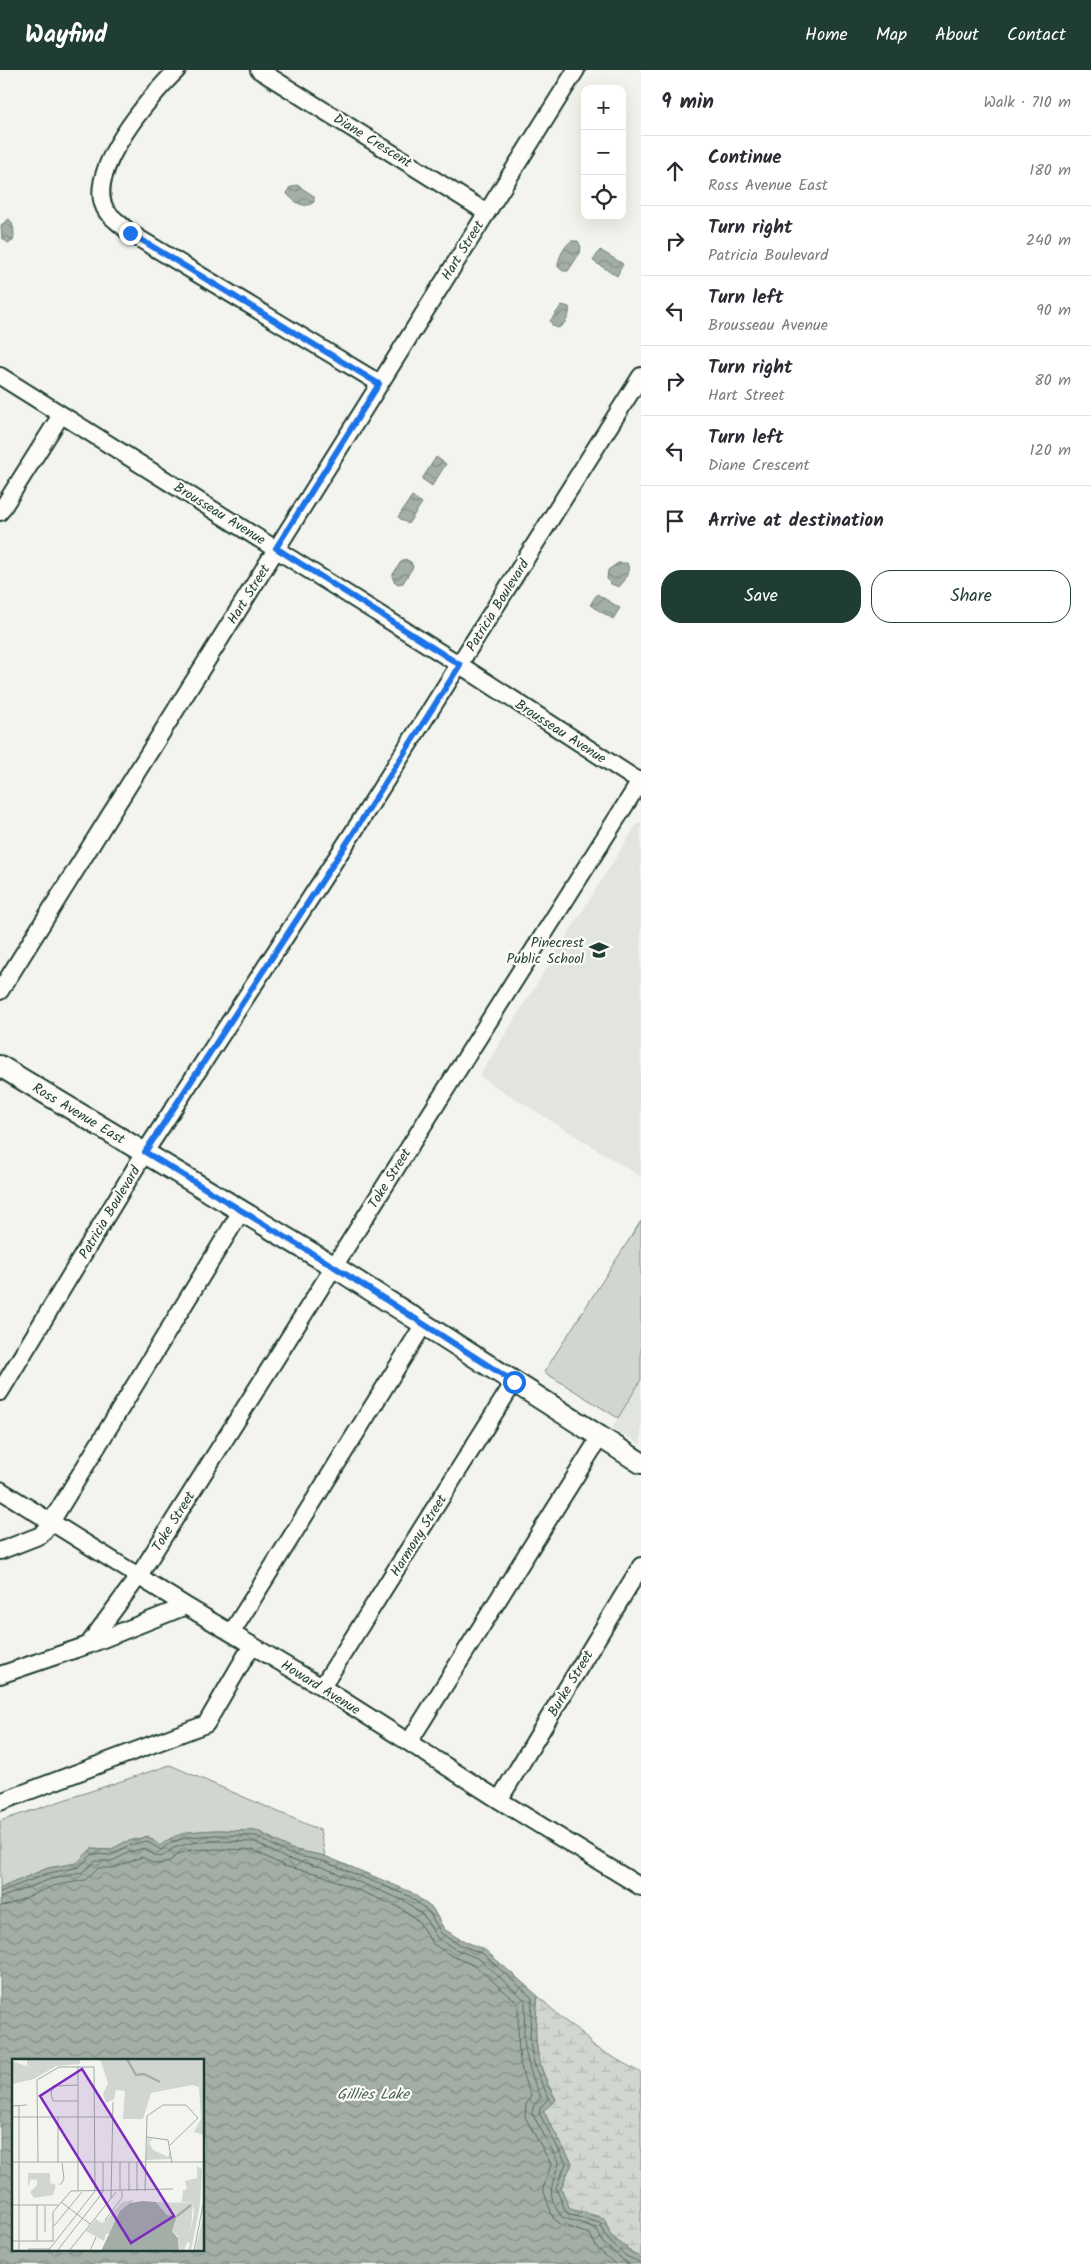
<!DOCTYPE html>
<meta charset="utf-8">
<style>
:root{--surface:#fff;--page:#f7f7f7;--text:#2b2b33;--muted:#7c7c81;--line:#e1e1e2;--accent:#1f3d34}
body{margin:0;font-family:Kalam,sans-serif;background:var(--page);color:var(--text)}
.controls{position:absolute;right:15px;top:15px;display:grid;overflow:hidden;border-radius:10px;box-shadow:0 5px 20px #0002}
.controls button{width:45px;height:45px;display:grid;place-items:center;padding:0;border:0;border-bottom:1px solid var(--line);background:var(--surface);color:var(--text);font:25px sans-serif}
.stop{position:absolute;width:15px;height:15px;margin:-11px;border:4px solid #1a73e8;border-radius:50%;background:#fff}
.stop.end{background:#1a73e8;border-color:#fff;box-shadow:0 1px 5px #0008}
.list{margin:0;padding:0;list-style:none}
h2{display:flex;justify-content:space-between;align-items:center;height:65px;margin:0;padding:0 20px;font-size:21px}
h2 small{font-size:16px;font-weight:400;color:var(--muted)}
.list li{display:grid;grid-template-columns:32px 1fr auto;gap:15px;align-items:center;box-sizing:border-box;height:70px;padding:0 20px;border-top:1px solid var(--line)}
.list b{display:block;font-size:19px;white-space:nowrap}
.list p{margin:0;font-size:16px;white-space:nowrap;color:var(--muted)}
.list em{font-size:16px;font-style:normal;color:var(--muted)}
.actions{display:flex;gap:10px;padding:15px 20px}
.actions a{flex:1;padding:11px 0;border:1px solid var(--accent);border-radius:20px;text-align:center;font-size:18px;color:var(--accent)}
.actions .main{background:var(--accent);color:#fff}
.icon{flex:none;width:28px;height:28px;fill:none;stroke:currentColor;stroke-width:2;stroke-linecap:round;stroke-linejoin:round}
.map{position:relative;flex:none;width:641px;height:2194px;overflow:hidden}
header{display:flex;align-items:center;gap:30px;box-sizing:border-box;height:70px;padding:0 25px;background:var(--accent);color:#fff}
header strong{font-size:24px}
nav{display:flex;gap:28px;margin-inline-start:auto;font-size:18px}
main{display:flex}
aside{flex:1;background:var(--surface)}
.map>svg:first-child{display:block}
</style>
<header>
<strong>Wayfind</strong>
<nav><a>Home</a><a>Map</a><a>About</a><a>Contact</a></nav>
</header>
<main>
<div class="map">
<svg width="641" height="2194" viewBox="0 0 641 2194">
<defs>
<pattern id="wetland-marsh" width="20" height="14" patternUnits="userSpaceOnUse" patternTransform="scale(1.25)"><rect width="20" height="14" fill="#d1d6d1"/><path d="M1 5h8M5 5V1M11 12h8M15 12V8" fill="none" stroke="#b3b9b4"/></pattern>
<pattern id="water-waves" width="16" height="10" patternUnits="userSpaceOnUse" patternTransform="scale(1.25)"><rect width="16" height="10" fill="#a3aea7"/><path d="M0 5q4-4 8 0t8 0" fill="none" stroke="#848f89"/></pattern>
</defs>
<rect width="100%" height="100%" fill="#f4f4ef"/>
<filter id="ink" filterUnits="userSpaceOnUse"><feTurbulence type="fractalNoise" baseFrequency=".02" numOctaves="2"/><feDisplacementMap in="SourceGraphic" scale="10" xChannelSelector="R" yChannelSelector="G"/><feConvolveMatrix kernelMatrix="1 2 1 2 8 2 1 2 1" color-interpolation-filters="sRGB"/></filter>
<g filter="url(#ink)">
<path fill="#e2e5df" d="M 638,752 L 641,754 L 641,1107 L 479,1006 Z
M 641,1310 L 641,1375 L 612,1358 Z"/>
<path fill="#d1d6d1" stroke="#788a82" d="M 641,1151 L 641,1310 L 618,1348 L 544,1302 Z
M 170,1695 L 320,1760 L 325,1786 L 291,1779 L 258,1761 L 216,1760 L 188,1762 L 160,1776 L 125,1772 L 110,1780 L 91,1779 L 77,1793 L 48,1798 L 0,1818 L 0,1751 Z"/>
<path fill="url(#wetland-marsh)" stroke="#788a82" d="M 538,1926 L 565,1951 L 582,1963 L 593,1976 L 641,2003 L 641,2189 L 611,2166 L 604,2148 L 569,2139 L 561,2118 L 572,2093 L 543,2041 L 556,2029 C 535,1994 533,1967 538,1926 Z"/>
<path fill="url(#water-waves)" stroke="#6e8179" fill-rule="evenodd" d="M 297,115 L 314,126 L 314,132 C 304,140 295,132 287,124 L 289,118 Z
M 9,149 C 14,154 15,164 13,171 L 8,173 L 2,168 L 1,155 Z
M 571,171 L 578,171 L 581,177 L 580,183 L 568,201 L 563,201 L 558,197 C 558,187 564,177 571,171 Z
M 600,180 L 623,194 L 617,206 L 593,191 Z
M 562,235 L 569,237 C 571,245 565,255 558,258 L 553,256 L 550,251 Z
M 436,387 L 446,394 L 432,416 L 422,409 Z
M 412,426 L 422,433 L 408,454 L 398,447 Z
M 405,489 L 411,492 L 413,497 L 403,513 L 398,514 L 394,511 L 392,506 L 400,493 Z
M 618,493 L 627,493 L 629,499 L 625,510 L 619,517 L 611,514 L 607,509 L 608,500 Z
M 597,524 L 620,538 L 613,549 L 590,535 Z
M 216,1760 L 258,1761 L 291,1779 L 325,1786 L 411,1822 L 433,1839 L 444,1859 L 458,1868 L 485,1880 L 538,1926 C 533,1967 535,1994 556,2030 L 543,2041 L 572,2093 L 561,2118 L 570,2139 L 604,2148 L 611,2166 L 641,2189 L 641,2194 L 0,2194 L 0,1818 L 48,1798 L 77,1793 L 91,1779 L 110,1780 L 125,1772 L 148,1766 L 160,1776 C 176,1761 196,1761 216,1760 ZM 14,1990 L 204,1990 L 204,2180 L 14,2180 Z"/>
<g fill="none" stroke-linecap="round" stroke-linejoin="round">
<path stroke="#546a62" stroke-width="1" d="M 0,1822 L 49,1803 L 79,1797 L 93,1784 L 111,1785 L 127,1776 L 146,1771 L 161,1780 L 171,1772 L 189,1767 L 216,1765 L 256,1766 L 289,1784 L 323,1791 L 409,1826 L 429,1842 L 441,1863 L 456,1873 L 483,1884 L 532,1928 C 532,1941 530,1954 530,1968 C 531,1990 539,2009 549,2028 L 540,2038 L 539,2043 L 566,2093 L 556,2118 L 565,2140 L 568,2144 L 600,2153 L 608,2170 L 626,2186 L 641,2193
M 0,1828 L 51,1809 L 81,1803 L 96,1791 L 112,1791 L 130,1782 L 144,1778 L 154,1785 L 161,1787 L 174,1778 L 190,1773 L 216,1771 L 255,1772 L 287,1789 L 322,1797 L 405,1831 L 424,1846 L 437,1868 L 453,1878 L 479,1889 L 525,1930 C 526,1943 523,1957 524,1970 C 526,1990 532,2009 541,2027 L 534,2035 L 532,2043 L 559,2093 C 552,2116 545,2124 562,2147 L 596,2158 L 603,2173 L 628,2194
M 0,1836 L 8,1835 L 53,1816 L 85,1810 L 98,1798 L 114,1798 L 142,1787 L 153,1793 L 160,1794 L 170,1791 L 178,1784 L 191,1780 L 217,1779 L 253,1780 L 284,1796 L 319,1804 L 401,1838 L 418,1851 L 432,1873 L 450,1885 L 475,1896 L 518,1933 C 519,1967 515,1994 531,2025 L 526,2035 L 525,2047 L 551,2094 L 543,2119 L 553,2148 L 563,2156 L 590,2164 L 597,2178 L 615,2194"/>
<defs>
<path id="minor" d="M 177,0 C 152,24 81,105 107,142 C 113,149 123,156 130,163 L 379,313
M 259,0 L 486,142
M 0,306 L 460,595 L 640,712
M 0,442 L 61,345
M 0,921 L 576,0
M 0,1322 L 145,1082 L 354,761 L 641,306
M 0,1420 L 186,1536 L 322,1617 L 499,1730 L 641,1817
M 0,1481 L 41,1465 L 51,1452 L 242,1140
M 232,1562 L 424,1254
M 88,1575 L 138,1507 L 641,710
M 0,1605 L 88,1575 L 186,1536
M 322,1617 L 514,1312
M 409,1672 L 600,1367
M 499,1730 L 641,1496
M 0,1732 L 206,1654 L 252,1575"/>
<path id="major" d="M 0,996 L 333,1196 L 641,1393"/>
</defs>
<use href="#minor" stroke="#1f3d34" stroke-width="20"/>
<use href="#major" stroke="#1f3d34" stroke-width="24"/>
<use href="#minor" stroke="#fdfcf7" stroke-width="16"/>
<use href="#major" stroke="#fdfcf7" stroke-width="20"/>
</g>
</g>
<g fill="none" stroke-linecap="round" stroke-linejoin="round" filter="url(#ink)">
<path stroke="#1a73e8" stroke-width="6" d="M 130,163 L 379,314 L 276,478 L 460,595 L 354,762 L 145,1082 L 333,1196 L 514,1312"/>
</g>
<defs>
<symbol id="school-bare" viewBox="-9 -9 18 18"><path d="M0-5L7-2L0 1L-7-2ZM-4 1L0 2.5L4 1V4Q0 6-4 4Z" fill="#1f3d34" stroke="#fdfcf7" stroke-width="2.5" paint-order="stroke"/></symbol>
</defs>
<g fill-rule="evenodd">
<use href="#school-bare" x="585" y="866" width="28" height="28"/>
</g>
<g text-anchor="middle" stroke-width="4.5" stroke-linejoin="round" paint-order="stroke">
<g font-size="14" fill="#1f3d34" stroke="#fdfcf7">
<text transform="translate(373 70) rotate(32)" y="5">Diane Crescent</text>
<text transform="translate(462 180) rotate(-58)" y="5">Hart Street</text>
<text transform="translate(220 443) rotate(32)" y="5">Brousseau Avenue</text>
<text transform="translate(248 524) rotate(-58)" y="5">Hart Street</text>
<text transform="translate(497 535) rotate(-58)" y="5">Patricia Boulevard</text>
<text transform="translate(561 661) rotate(33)" y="5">Brousseau Avenue</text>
<text transform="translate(79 1043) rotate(31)" y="5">Ross Avenue East</text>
<text transform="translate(389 1108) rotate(-58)" y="5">Toke Street</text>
<text transform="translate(109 1142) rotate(-59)" y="5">Patricia Boulevard</text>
<text transform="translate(173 1451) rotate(-58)" y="5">Toke Street</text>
<text transform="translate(418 1465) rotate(-58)" y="5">Harmony Street</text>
<text transform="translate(570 1613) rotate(-59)" y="5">Burke Street</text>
<text transform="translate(321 1617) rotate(32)" y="5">Howard Avenue</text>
</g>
<g font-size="14" fill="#1f3d34" stroke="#fdfcf7" text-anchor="end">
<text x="584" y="877">Pinecrest<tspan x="584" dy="16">Public School</tspan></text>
</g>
<g font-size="15" font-style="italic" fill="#475f56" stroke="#fdfcf7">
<text x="373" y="2029">Gillies Lake</text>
</g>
</g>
<g transform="translate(12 1989)">
<rect width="192" height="192" fill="#f4f4ef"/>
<path d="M 0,2 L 20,9 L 46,6 L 22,20 L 0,25 ZM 136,79 L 141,80 L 137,83 L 141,91 L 156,98 L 158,92 L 159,100 L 134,101 ZM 185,107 L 190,110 L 188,145 L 179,192 L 176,192 L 178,184 L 175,183 L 172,192 L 168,192 L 179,170 L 182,154 L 181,144 L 170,143 L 171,131 L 175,130 L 173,122 L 185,119 ZM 122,141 L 106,155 L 100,174 L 94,175 L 92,182 L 74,172 L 84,160 L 90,164 L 96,159 L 110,143 ZM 192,144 L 192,192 L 183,192 L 191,158 Z" fill="#d1d6d1"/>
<path d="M 15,0 L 68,0 L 68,5 L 20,9 L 15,7 ZM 88,0 L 192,0 L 192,76 L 182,73 L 189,60 L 187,28 L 180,26 L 139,34 L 131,60 L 111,60 L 113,32 L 104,31 L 102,40 L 94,44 L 91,35 L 96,24 ZM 16,114 L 38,114 L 38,124 L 44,126 L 41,136 L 22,139 L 18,133 L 25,126 L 25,121 L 19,120 L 16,128 Z" fill="#d1d6d1"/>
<path d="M 144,143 L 181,144 L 179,170 L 168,192 L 166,177 L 160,172 L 165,157 L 155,156 Z" fill="#d1d6d1"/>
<path d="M 131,142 L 144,143 L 155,156 L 165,157 L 160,172 L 166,179 L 167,192 L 89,192 L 108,152 L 118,144 Z" fill="#a3aea7"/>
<path fill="none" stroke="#a3aea7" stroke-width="2.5" d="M 115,0 L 124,16 L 132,15 L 148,23M 165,157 L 179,146"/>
<path fill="none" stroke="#9faba4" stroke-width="1" d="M 66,7 L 66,132M 66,26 L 41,27 L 39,35 L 41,42 L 66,42M 0,47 L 15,46M 0,58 L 100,58M 46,58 L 46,104M 135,78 L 156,81 L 160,104M 0,103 L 193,103M 26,103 L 25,21 L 47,8 L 82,8 L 83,132 L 36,192M 108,103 L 108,132M 125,103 L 125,132M 48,126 L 52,120 L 50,104M 117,132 L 117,103M 133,132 L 135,57 L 151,46 L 174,46 L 186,59 L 158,86M 99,139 L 101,43M 49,143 L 78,165M 0,146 L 46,146M 33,147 L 33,173M 93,161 L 110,139 L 110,132M 42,167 L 70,133M 0,182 L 42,182M 25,182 L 25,146M 41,182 L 41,153 L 59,132 L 161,130M 16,190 L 38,190M 7,192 L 7,47M 45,192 L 91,133 L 91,103M 57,192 L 104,133M 78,192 L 84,178M 182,192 L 193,136"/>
<path fill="#7b2cbf" fill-opacity="0.15" stroke="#7b2cbf" stroke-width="2.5" d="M 70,10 L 162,157 L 119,184 L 28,37 Z"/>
<rect width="192" height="192" fill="none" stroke="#1f3d34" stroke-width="2.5"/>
</g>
</svg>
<div class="controls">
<button>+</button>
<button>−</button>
<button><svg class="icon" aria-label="locate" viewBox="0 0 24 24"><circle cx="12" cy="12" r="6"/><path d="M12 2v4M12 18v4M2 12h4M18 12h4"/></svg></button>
</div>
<div class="stop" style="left:514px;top:1312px"></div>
<div class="stop end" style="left:130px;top:163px"></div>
</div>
<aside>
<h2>9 min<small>Walk · 710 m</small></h2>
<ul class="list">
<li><svg class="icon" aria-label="ahead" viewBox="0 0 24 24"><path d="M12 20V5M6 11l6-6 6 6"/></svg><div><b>Continue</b><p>Ross Avenue East</p></div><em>180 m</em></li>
<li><svg class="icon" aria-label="right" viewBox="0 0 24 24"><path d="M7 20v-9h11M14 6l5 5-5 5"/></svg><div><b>Turn right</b><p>Patricia Boulevard</p></div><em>240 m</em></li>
<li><svg class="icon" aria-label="left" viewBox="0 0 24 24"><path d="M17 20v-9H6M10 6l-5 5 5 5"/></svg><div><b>Turn left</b><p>Brousseau Avenue</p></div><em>90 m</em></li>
<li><svg class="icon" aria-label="right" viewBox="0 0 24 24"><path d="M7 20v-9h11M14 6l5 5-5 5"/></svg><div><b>Turn right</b><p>Hart Street</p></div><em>80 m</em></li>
<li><svg class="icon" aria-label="left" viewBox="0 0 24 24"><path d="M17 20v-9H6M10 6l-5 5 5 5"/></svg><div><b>Turn left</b><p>Diane Crescent</p></div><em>120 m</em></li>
<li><svg class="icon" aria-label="arrive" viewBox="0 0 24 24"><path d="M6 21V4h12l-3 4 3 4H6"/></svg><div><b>Arrive at destination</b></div></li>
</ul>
<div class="actions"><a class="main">Save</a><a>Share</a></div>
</aside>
</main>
